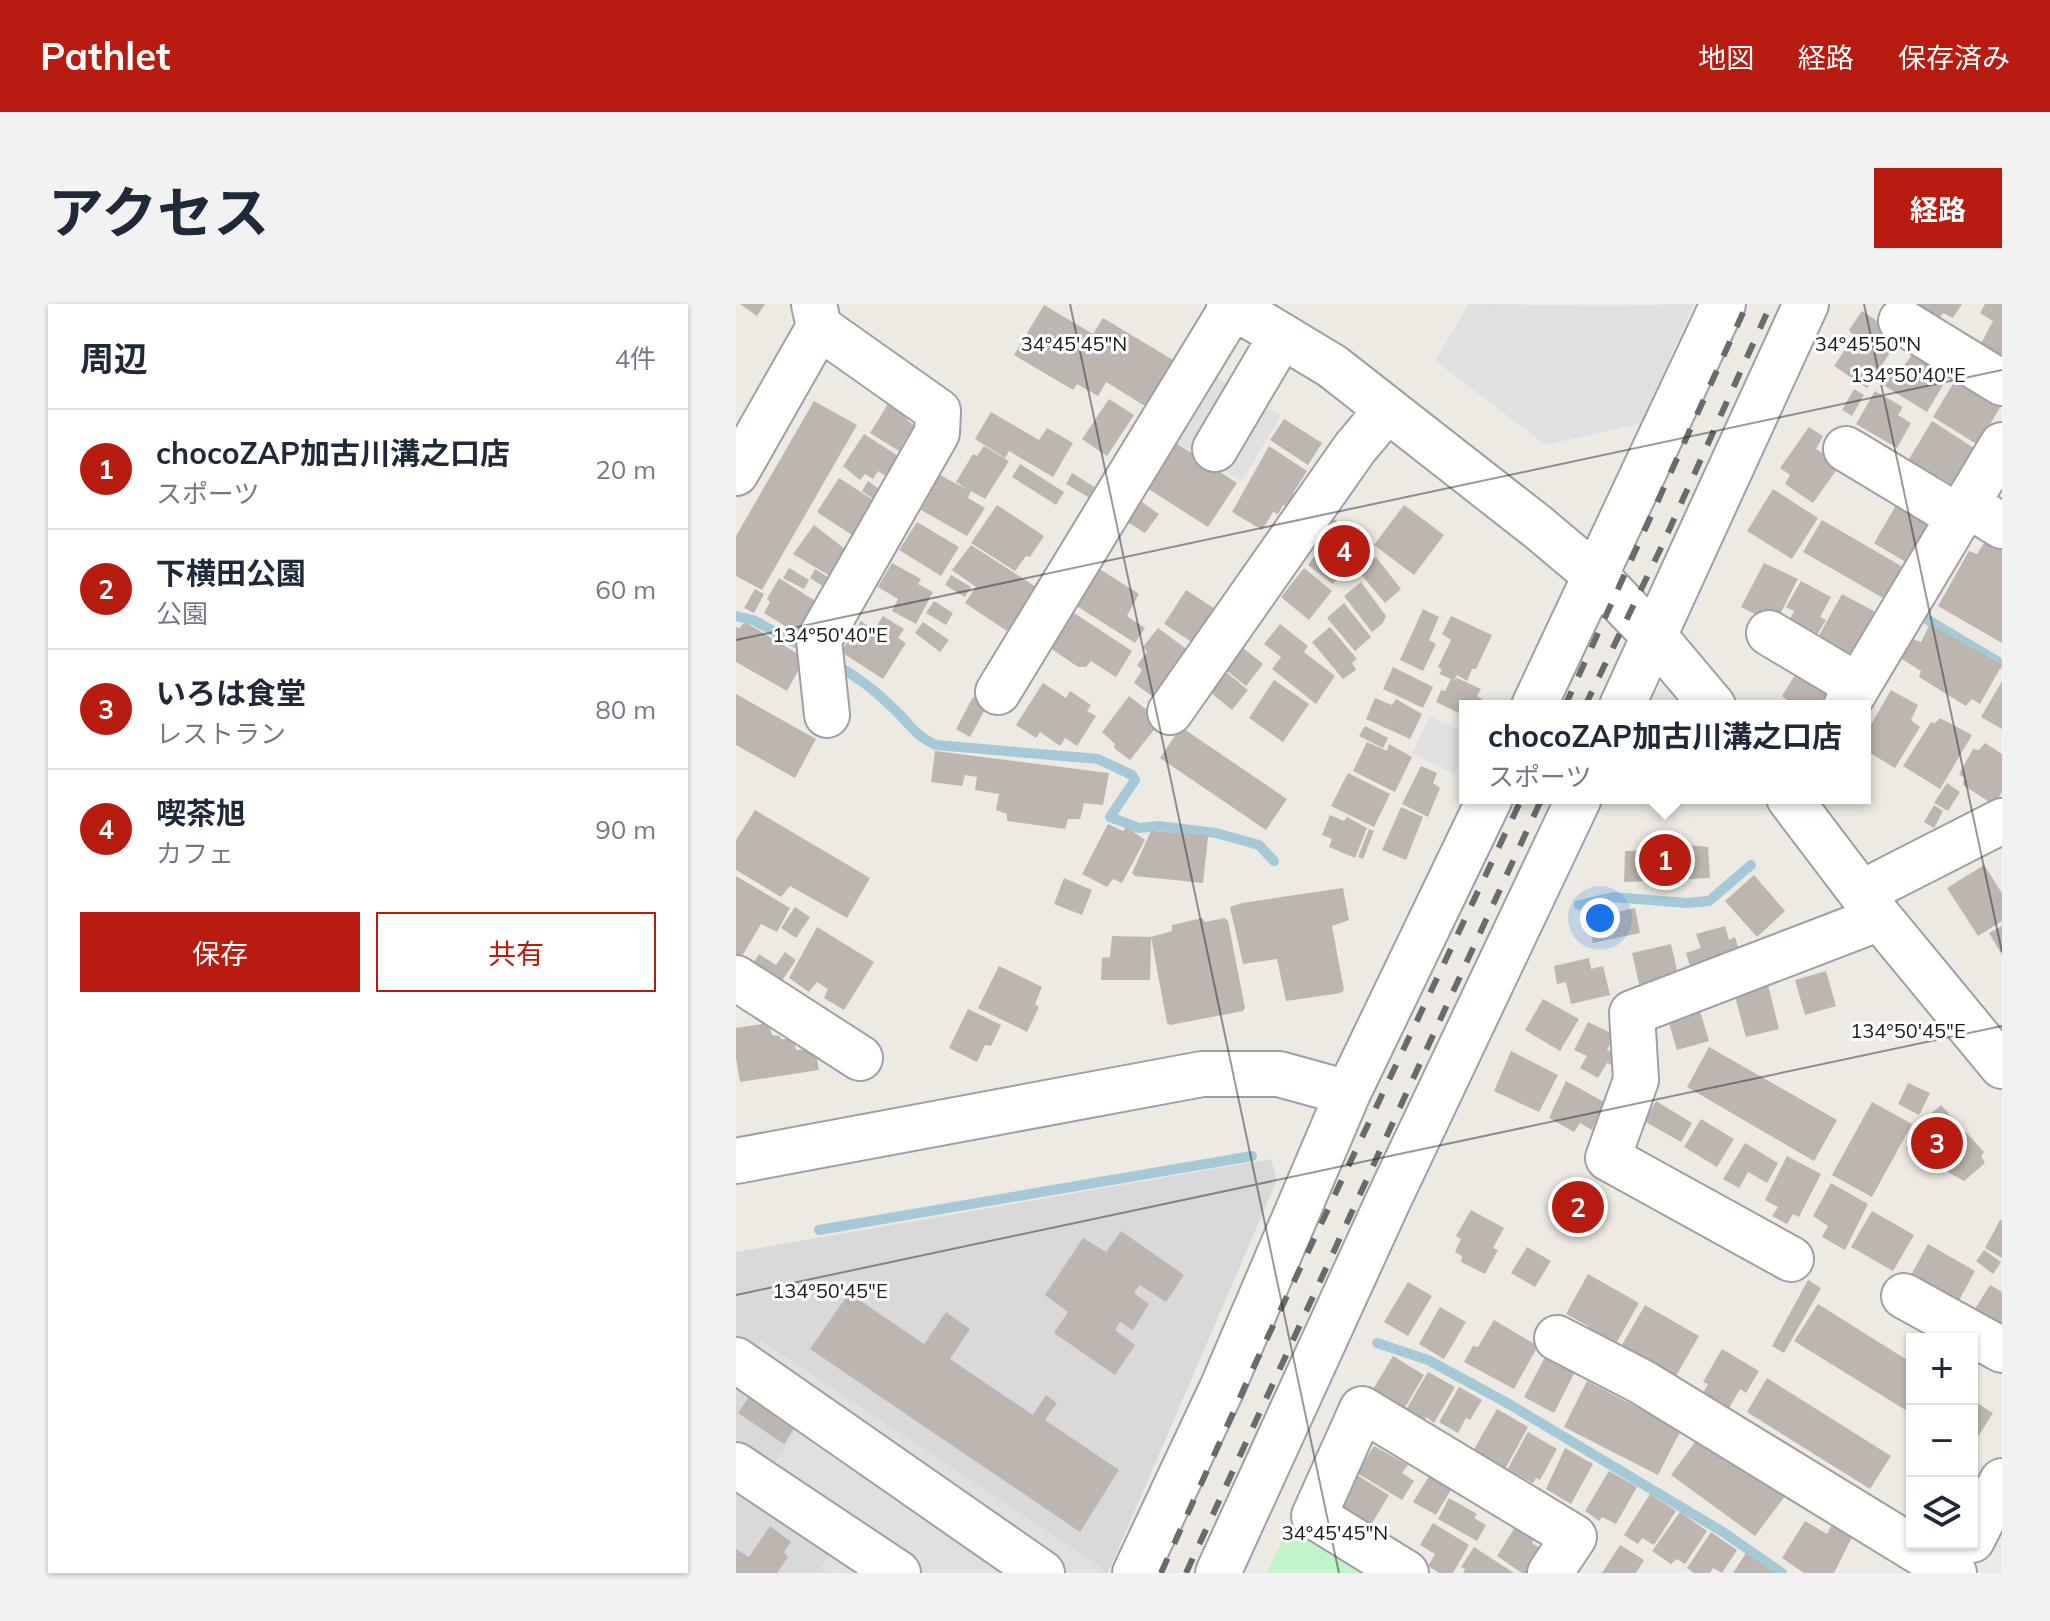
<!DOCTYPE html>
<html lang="ja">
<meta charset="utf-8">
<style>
:root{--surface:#fff;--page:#f2f2f3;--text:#1f2937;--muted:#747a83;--line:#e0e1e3;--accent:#b81b10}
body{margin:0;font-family:Mulish,"Noto Sans JP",sans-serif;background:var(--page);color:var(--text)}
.controls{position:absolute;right:24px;bottom:24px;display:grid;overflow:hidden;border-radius:0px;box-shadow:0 2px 6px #0004}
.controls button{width:72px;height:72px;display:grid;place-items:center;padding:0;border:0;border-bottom:2px solid var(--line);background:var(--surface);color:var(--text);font:40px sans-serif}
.you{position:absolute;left:864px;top:614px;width:28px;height:28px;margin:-20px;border:6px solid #fff;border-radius:50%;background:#1a73e8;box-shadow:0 0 0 12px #1a73e833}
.badge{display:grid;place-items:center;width:52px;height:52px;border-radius:50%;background:var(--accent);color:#fff;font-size:26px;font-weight:700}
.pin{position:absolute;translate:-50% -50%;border:4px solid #fff;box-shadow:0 2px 8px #0006}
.popup{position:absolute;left:723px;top:396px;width:412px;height:104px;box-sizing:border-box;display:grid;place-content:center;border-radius:0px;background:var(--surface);filter:drop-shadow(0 2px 6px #0005);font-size:26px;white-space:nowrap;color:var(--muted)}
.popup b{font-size:30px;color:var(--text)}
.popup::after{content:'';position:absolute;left:50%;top:100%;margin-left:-16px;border:16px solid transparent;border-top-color:var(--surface)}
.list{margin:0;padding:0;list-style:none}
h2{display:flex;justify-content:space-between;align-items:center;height:104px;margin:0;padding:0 32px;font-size:34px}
h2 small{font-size:26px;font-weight:400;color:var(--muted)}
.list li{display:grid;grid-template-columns:52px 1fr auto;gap:24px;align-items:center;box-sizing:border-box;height:120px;padding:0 32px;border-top:2px solid var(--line)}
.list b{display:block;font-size:30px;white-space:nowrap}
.list p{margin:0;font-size:26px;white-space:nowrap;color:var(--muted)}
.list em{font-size:26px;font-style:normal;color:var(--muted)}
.actions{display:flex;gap:16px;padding:24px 32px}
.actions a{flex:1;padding:18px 0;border:2px solid var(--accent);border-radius:0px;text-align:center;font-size:28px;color:var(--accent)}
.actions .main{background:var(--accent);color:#fff}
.icon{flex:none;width:44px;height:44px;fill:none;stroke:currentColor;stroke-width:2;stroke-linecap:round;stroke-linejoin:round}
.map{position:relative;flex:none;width:1266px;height:1269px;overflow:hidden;border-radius:0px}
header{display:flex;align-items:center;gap:48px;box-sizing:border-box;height:112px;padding:0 40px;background:var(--accent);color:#fff}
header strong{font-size:38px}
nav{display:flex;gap:44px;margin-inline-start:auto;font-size:28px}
.intro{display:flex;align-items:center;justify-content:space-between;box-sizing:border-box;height:192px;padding:0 48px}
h1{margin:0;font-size:56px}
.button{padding:20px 36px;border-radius:0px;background:var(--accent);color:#fff;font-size:28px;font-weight:700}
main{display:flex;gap:48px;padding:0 48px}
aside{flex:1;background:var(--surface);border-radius:0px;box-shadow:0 2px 6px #0004}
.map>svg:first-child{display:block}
</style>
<header>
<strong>Pathlet</strong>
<nav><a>地図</a><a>経路</a><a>保存済み</a></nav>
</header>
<div class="intro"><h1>アクセス</h1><a class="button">経路</a></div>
<main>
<aside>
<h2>周辺<small>4件</small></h2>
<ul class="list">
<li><span class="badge">1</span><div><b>chocoZAP加古川溝之口店</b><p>スポーツ</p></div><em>20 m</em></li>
<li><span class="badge">2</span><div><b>下横田公園</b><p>公園</p></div><em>60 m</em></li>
<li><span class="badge">3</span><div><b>いろは食堂</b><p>レストラン</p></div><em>80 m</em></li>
<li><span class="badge">4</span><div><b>喫茶旭</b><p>カフェ</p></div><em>90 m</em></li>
</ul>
<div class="actions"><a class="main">保存</a><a>共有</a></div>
</aside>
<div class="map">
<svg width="1266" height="1269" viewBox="0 0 1266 1269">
<rect width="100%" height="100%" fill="#edeae3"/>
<path fill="#dad9d9" d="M 535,855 L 541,876 L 372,1269 L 0,1269 L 0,948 Z"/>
<path fill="#c2f4c9" d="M 556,1214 L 635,1269 L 531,1269 Z"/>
<path fill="#e0e0e0" d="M 733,0 L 874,2 L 958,0 L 905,119 L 810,141 L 699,57 Z
M 474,70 L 545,111 L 506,177 L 436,136 Z
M 694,412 L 729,429 L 729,450 L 719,471 L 676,449 Z
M 25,1036 L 367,1264 L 365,1269 L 92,1269 L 84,1264 L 113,1221 L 33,1168 L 66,1117 L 0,1074 Z"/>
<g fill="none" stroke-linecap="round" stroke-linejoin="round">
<path stroke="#a6c9d7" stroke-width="10" d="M 0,312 L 17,316 L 73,346
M 1187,313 L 1266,360
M 98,360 C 119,371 141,388 158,405 C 176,422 177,430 200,441 L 362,455 L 396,471 L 399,476 L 374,513 L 403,524 L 422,522 L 480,529 L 523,541 L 538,557
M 843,601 L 877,593 L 951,599 L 973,597 L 1015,561
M 83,926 L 516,852
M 641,1039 L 692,1056 L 773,1100 L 987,1228 L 1046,1269"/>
</g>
<path fill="#bdb6b0" d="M 4,0 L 29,0 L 21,12 Z
M 1173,0 L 1226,0 L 1217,14 L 1207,9 L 1201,17 Z
M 1249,0 L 1266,0 L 1266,63 L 1241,47 L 1257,17 L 1244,9 Z
M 308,1 L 357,30 L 367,14 L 437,56 L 409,102 L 370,78 L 362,92 L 341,80 L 337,86 L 278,51 Z
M 1126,7 L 1159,29 L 1152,40 L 1157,44 L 1131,84 L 1098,62 L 1118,32 L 1113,26 Z
M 1179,46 L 1215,68 L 1191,108 L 1147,81 L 1158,63 L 1165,66 Z
M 1226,65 L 1266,100 L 1242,141 L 1197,113 Z
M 1118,85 L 1128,91 L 1116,112 L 1106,106 Z
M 1139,87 L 1167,103 L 1162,111 L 1175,119 L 1161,144 L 1120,120 Z
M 157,92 L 177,105 L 171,116 L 178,121 L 163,147 L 134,129 Z
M 373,95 L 398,111 L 371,152 L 346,135 Z
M 78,97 L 121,121 L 26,286 L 0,272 L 0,232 Z
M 255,108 L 303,136 L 311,124 L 337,139 L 317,173 L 273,147 L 269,154 L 239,135 Z
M 548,115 L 586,139 L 572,161 L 534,136 Z
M 1196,117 L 1238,144 L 1215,180 L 1201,172 L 1197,178 L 1170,160 Z
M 1073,123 L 1087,132 L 1080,145 L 1104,161 L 1077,199 L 1049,180 L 1054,171 L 1044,164 Z
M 128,130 L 167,155 L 154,175 L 142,167 L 137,175 L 129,170 L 124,176 L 107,162 Z
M 440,139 L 501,179 L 472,223 L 411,184 Z
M 248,142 L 273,157 L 249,195 L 235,187 L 232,194 L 249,204 L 231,232 L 185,206 L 204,171 L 232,186 L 220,178 L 237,150 L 241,152 Z
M 533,142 L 571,167 L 557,189 L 561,191 L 554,203 L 547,201 L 542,210 L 537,208 L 526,226 L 496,208 Z
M 284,160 L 328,188 L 320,201 L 276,173 Z
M 336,169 L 360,184 L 354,194 L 330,180 Z
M 103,174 L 142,199 L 119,233 L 81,208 Z
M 132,177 L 148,189 L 142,198 L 126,187 Z
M 1037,185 L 1082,214 L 1056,255 L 1011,227 Z
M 1166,191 L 1201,212 L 1173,260 L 1138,239 Z
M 403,196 L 423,210 L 409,229 L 390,217 Z
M 261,201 L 308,232 L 294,253 L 290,252 L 279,267 L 235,239 Z
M 668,201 L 708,231 L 678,271 L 638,241 Z
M 594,212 L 621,233 L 619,236 L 626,242 L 597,280 L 572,261 L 590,236 L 581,228 Z
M 1086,216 L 1172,266 L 1154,298 L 1067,248 Z
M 181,218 L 223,243 L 205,272 L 163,246 Z
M 78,221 L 109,245 L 94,272 L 57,250 Z
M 1252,233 L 1266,241 L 1266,339 L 1202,302 L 1233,247 L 1241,250 Z
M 235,241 L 300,283 L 271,327 L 229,299 L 240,283 L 216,266 Z
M 640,253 L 665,285 L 649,299 L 623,268 Z
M 156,259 L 185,275 L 182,280 L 197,288 L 180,320 L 156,307 L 162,295 L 142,283 Z
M 1028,259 L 1062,275 L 1042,314 L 1028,307 L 1024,313 L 1005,303 Z
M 53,264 L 73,276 L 68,285 L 47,274 Z
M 362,264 L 403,290 L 391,312 L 409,324 L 399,339 L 339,301 Z
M 568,264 L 596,287 L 573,316 L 545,293 Z
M 79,265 L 98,277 L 93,286 L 74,274 Z
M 215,271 L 235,283 L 229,293 L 209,281 Z
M 43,274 L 84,300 L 65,332 L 28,309 L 34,298 L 31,295 Z
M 1065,277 L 1095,293 L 1084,313 L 1090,316 L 1078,336 L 1051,322 L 1058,307 L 1050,303 Z
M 625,278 L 650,312 L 647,319 L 636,328 L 608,292 Z
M 19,285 L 28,290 L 18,309 L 8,304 Z
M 450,286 L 481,306 L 459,340 L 428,320 Z
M 1106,290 L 1145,311 L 1118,359 L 1076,344 Z
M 198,297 L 217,309 L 210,321 L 190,309 Z
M 608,299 L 635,333 L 619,347 L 591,314 Z
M 687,305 L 703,313 L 693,336 L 700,340 L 687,367 L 664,356 Z
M 335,307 L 396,347 L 380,373 L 355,357 L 350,363 L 342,363 L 317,346 L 315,339 Z
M 147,312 L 168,325 L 162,334 L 170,339 L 147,375 L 105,348 L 125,317 L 138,326 Z
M 715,312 L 756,331 L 740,365 L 736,365 L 731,377 L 721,371 L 718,377 L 721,374 L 745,385 L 741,392 L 746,395 L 743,402 L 729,402 L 729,412 L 700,398 L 705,386 L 709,387 L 715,375 L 703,370 L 706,366 L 702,363 L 715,336 L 706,330 Z
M 9,318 L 69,354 L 51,387 L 0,358 L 0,323 L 3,324 Z
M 187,318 L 213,336 L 204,348 L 179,329 Z
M 544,320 L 572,342 L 568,348 L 599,372 L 580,400 L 536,365 L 545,353 L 528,340 Z
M 1194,320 L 1266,361 L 1244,400 L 1236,395 L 1230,402 L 1183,373 L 1185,367 L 1166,355 L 1176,335 L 1185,338 Z
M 594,323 L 621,355 L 616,359 L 620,366 L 607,375 L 576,338 Z
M 422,324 L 453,347 L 423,397 L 398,379 L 406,366 L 401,361 L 411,348 L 407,343 Z
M 502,340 L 527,360 L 510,382 L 485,362 Z
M 657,363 L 697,383 L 687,404 L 647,385 Z
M 1064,363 L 1102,386 L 1093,402 L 1053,402 L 1054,398 L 1046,392 Z
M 485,364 L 512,386 L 496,406 L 469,384 Z
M 538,376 L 573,400 L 547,438 L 513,414 Z
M 1266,377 L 1266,425 L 1245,413 Z
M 307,379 L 330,394 L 334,387 L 355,401 L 351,407 L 360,412 L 341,442 L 329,434 L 324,442 L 304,428 L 300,434 L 280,421 Z
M 1155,386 L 1182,401 L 1175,416 L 1184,423 L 1159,464 L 1129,446 L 1129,431 Z
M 0,390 L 80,435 L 59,474 L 0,441 Z
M 393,392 L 425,417 L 394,456 L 378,444 L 379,440 L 366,428 Z
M 237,393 L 252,400 L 234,433 L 220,425 Z
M 639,394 L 656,401 L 660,395 L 686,410 L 674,435 L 630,415 Z
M 1204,414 L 1236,431 L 1204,485 L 1167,462 L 1195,418 L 1199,419 Z
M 629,422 L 652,434 L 647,444 L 623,432 Z
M 445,423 L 551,495 L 530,526 L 424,454 Z
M 631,438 L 651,447 L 653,440 L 676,453 L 659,488 L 617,467 Z
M 1249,439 L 1266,450 L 1266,488 L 1258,501 L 1227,481 L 1228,474 L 1223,470 L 1237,445 L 1243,446 Z
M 199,447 L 373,469 L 367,501 L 348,499 L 344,515 L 332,515 L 329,525 L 271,517 L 271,510 L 260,506 L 263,490 L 239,486 L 241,473 L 229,471 L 226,482 L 195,478 Z
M 685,462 L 701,469 L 697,479 L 704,484 L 692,513 L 666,500 Z
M 612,469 L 654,490 L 638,523 L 595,502 Z
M 1211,479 L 1224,488 L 1212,507 L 1198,499 Z
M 1198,501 L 1207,507 L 1198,524 L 1188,518 Z
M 665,503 L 687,513 L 670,556 L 646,546 Z
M 19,506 L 134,574 L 111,614 L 54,582 L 45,593 L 0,566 L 0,536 Z
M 594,511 L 608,517 L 611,513 L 631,524 L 619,554 L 593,543 L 596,535 L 586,531 Z
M 372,520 L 387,527 L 391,523 L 409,536 L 386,579 L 377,575 L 371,583 L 346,570 Z
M 633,525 L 638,527 L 627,555 L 622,553 Z
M 415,527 L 469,531 L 472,533 L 467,579 L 399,572 L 396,569 Z
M 949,535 L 952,541 L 972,543 L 974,574 L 888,578 L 889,547 L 917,546 L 919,537 Z
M 1248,561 L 1266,589 L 1266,617 L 1242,632 L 1211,584 Z
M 1018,571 L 1049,607 L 1021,633 L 989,597 Z
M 0,572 L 54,604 L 41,628 L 25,620 L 2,659 L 0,658 Z
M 328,574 L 356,586 L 346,611 L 318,600 Z
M 607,584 L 613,616 L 596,622 L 608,686 L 605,689 L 550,697 L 541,655 L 507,660 L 494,603 L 506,599 Z
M 59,603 L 74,613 L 60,634 L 45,624 Z
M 899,604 L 904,629 L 857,639 L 852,614 Z
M 466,614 L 469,618 L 489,614 L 492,617 L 509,704 L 507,707 L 434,721 L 431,719 L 415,633 L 436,627 L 436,621 Z
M 989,622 L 993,636 L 999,633 L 1005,653 L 956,669 L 950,649 L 965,644 L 960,630 Z
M 1266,622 L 1266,651 L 1253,629 Z
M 81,623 L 138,658 L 108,706 L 88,694 L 92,685 L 81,678 L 73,688 L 53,674 Z
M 376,632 L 415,633 L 414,676 L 365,676 L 366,654 L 374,653 Z
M 935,640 L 943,675 L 904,684 L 896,649 Z
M 49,648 L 60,656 L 35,693 L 7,674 L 23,650 L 40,661 Z
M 853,654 L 855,665 L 867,662 L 874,691 L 835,700 L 830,678 L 821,680 L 818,662 Z
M 263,662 L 306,683 L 299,700 L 303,703 L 291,728 L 242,704 Z
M 1090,667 L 1100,702 L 1069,711 L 1059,676 Z
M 1032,681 L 1043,725 L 1010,733 L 998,689 Z
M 807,695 L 843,715 L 824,747 L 789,726 Z
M 232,705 L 265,721 L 255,742 L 249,741 L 241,758 L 213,744 Z
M 964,707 L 973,737 L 941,746 L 932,716 Z
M 852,718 L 879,731 L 871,746 L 885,753 L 880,763 L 871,759 L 862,774 L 844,764 L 851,752 L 838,746 Z
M 33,719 L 36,731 L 44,732 L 45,735 L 58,735 L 60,746 L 79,745 L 83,766 L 4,778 L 0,754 L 0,724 Z
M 973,743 L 1101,816 L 1078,857 L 951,783 Z
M 775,747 L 822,771 L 803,808 L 758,787 Z
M 830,777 L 868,798 L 856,826 L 844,819 L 838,828 L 813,814 Z
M 1172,779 L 1194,789 L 1183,811 L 1162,800 Z
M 920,797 L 956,819 L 945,838 L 908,817 Z
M 1136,798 L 1176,820 L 1136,893 L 1096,871 Z
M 1205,801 L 1248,848 L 1245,852 L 1249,859 L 1228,877 L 1170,845 L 1177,825 Z
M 965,815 L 998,835 L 981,863 L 948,843 Z
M 1009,839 L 1042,859 L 1031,879 L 1012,868 L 1003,884 L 987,875 Z
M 1051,852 L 1085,870 L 1063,913 L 1057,910 L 1051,920 L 1036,912 L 1042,903 L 1029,896 Z
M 1095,879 L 1132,900 L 1109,946 L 1086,933 L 1092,922 L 1077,912 Z
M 735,906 L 768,924 L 757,944 L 762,946 L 749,970 L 725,958 L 726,952 L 719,948 L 725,935 L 720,932 Z
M 1136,907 L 1178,931 L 1157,967 L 1115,943 Z
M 1264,916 L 1266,917 L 1266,954 L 1249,944 Z
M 385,927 L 448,971 L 430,998 L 404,981 L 398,989 L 413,1000 L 397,1026 L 384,1018 L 379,1026 L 399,1041 L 379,1071 L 318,1029 L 332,1008 L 309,991 L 347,934 L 370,948 Z
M 1192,940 L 1239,967 L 1221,1000 L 1174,973 Z
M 791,943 L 815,957 L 799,983 L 775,969 Z
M 1248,946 L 1265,958 L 1257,970 L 1240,957 Z
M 852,970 L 903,999 L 877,1045 L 848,1029 L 852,1022 L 830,1010 Z
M 1072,976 L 1085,984 L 1048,1049 L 1036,1042 Z
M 672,978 L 696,992 L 672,1032 L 648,1018 Z
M 1254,981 L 1266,988 L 1266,1027 L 1237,1008 Z
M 113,989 L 188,1040 L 210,1008 L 234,1025 L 214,1055 L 297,1111 L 310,1091 L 321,1099 L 309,1116 L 383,1166 L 344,1228 L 74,1045 Z
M 1082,1000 L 1176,1059 L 1176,1110 L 1058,1037 Z
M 909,1001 L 963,1032 L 937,1077 L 883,1046 Z
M 704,1003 L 730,1018 L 708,1055 L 683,1040 Z
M 758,1016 L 802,1042 L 778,1085 L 728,1058 L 737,1042 L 742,1043 Z
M 986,1045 L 1023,1067 L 1010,1089 L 1004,1085 L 992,1106 L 966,1091 L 972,1080 L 967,1078 Z
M 810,1051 L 840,1066 L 818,1109 L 788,1093 Z
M 657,1052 L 688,1071 L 668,1105 L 633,1092 Z
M 692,1068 L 719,1083 L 698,1119 L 690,1113 L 686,1120 L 668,1109 Z
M 1031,1074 L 1155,1152 L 1134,1185 L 1011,1108 Z
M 851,1077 L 945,1126 L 922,1171 L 828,1123 Z
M 723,1083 L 746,1096 L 734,1116 L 730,1114 L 722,1129 L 703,1118 Z
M 16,1088 L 62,1118 L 48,1140 L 2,1109 Z
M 1236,1096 L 1257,1109 L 1236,1142 Z
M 761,1105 L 792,1123 L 769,1165 L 737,1147 Z
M 792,1128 L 821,1145 L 804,1176 L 800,1174 L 797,1179 L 771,1166 Z
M 965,1130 L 1049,1192 L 1019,1232 L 935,1171 Z
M 638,1142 L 672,1161 L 666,1169 L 678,1177 L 666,1196 L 621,1169 Z
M 829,1144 L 857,1160 L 835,1200 L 810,1185 Z
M 697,1166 L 719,1179 L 700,1211 L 677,1198 Z
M 873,1167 L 901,1183 L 880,1220 L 866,1213 L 863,1217 L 849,1207 Z
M 621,1171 L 653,1191 L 633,1224 L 601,1205 Z
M 914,1190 L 940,1207 L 918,1241 L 906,1234 L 902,1240 L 888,1231 Z
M 713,1194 L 741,1210 L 738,1214 L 750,1221 L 741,1237 L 702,1215 Z
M 944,1208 L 971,1227 L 949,1260 L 941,1255 L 935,1260 L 916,1247 Z
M 783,1217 L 803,1230 L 796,1239 L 809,1247 L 794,1269 L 786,1269 L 761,1252 Z
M 1069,1217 L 1091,1230 L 1095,1222 L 1116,1233 L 1098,1269 L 1068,1269 L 1046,1254 Z
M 697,1219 L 733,1241 L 717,1269 L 703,1269 L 692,1262 L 699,1250 L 684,1241 Z
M 34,1222 L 55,1238 L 48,1248 L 52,1253 L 41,1269 L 0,1269 L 0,1245 L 13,1253 Z
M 975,1228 L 1001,1246 L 986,1269 L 977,1264 L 974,1269 L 958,1269 L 951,1264 Z
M 884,1241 L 908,1256 L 900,1269 L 866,1269 Z
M 738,1243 L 778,1269 L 727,1269 L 729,1265 L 725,1263 Z
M 1010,1249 L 1039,1269 L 997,1269 Z"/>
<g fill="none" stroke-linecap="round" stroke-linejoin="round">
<defs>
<path id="minor" d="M 78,0 L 83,23 L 202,107 L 201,129 L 83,336 L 91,411
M 493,0 L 596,62 L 803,224 L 860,272 L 919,333 L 977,402
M 1165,17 L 1266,79
M 479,145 L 545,33
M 1110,145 L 1223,213
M 0,169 L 83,23
M 1230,200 L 1266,222
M 1033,329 L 1122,382
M 262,388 L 497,2
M 798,402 L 987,0
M 886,402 L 1070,0
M 1110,402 L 1266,141
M 434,408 L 619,144 L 651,106
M 1053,494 L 1144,614 L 1266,762
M 1125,589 L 1266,517
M 0,674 L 124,754
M 0,857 L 466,770 L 543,770 L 612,789
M 1055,955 L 872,854 L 900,776 L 896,709 L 1144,614
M 1168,992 L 1266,1046
M 821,1034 L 906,1078 L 1218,1269
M 0,1056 L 306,1269
M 0,1161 L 162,1269
M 1236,1236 L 1266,1177
M 399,1269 L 487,1082 L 612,789 L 754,494
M 482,1269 L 652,897 L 843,494
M 670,1269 L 578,1212 L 626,1105 L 838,1233 L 814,1269"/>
</defs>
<use href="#minor" stroke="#a0a0a0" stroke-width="48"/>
<use href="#minor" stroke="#fff" stroke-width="44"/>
<path stroke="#6a6a6a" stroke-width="6" stroke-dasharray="16 16" stroke-linecap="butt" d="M 829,402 L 1011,0
M 849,402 L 924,246 L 1035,0
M 425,1269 L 519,1060 L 786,494
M 450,1269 L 806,494"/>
</g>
<path fill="none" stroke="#1c1c1c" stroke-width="2" stroke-opacity="0.45" d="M 334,0 L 603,1269M 1128,0 L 1266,648M 0,336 L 1266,66M 0,991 L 1266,722"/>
<g font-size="20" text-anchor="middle" fill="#1c1c1c" stroke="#fff" stroke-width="6" stroke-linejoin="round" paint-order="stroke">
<text x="338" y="47">34°45'45"N</text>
<text x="1132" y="47">34°45'50"N</text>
<text x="1172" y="78">134°50'40"E</text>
<text x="94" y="338">134°50'40"E</text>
<text x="1172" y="734">134°50'45"E</text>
<text x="94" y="994">134°50'45"E</text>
<text x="599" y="1236">34°45'45"N</text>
</g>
</svg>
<div class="controls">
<button>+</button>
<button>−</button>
<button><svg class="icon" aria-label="layers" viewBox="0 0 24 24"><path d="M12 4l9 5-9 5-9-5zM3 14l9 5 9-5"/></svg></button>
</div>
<div class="you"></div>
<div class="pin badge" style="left:929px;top:556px">1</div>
<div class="popup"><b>chocoZAP加古川溝之口店</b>スポーツ</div>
<div class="pin badge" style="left:842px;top:903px">2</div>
<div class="pin badge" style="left:1201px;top:839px">3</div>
<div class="pin badge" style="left:608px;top:247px">4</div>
</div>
</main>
